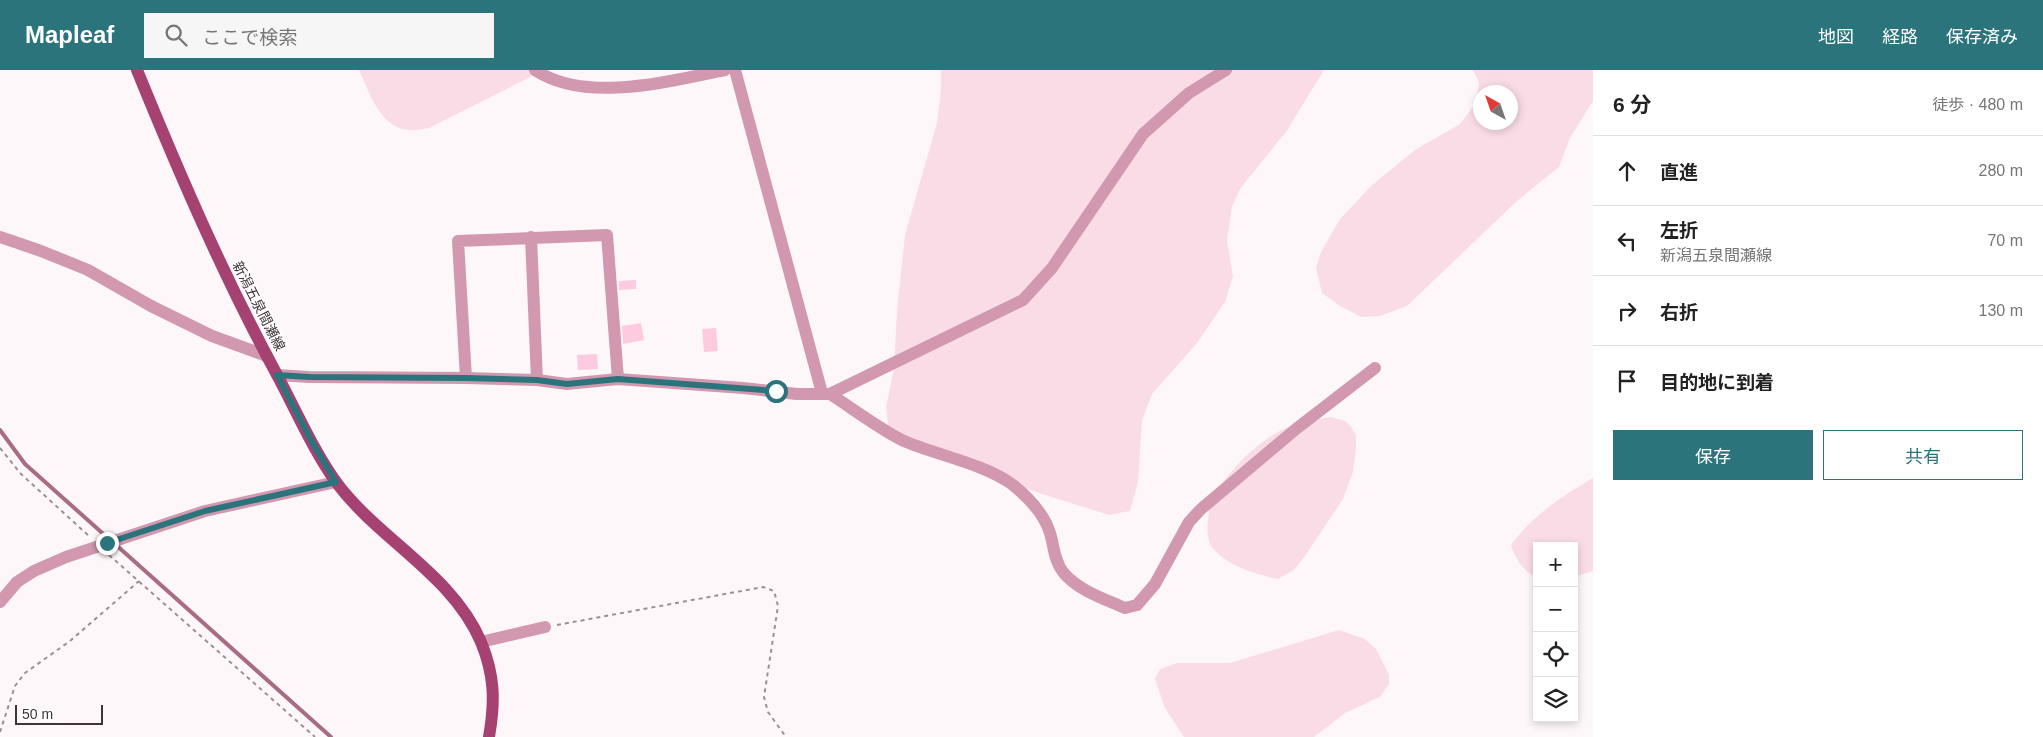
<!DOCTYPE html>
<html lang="ja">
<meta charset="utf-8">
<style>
:root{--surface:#fff;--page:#f6f6f6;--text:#222;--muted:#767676;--line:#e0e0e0;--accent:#2b747b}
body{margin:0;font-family:Arial,"Noto Sans JP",sans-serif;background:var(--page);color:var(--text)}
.controls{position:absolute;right:15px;bottom:15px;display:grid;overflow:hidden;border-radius:0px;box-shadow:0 2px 8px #0003}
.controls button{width:45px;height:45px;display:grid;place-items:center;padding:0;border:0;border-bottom:1px solid var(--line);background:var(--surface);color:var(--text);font:25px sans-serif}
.compass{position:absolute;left:1473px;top:15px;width:45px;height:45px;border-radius:50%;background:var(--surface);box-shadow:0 2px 8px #0003;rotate:320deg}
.scale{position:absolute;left:15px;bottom:12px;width:88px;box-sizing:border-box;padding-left:5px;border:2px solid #413339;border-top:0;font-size:14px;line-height:18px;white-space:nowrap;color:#413339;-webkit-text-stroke:4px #fff;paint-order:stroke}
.stop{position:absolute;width:15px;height:15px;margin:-11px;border:4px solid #2b747b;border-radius:50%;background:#fff}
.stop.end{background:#2b747b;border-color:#fff;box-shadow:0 1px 5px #0008}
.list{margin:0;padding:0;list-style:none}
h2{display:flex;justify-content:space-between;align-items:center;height:65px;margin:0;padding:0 20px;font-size:21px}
h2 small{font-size:16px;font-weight:400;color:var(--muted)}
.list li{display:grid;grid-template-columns:32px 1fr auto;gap:15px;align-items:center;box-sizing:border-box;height:70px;padding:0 20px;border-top:1px solid var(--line)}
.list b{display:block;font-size:19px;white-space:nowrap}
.list p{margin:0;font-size:16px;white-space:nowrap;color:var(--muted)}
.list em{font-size:16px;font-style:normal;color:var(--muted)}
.actions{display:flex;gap:10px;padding:15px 20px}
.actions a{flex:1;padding:11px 0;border:1px solid var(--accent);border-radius:0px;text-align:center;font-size:18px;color:var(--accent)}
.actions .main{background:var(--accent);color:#fff}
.icon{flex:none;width:28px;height:28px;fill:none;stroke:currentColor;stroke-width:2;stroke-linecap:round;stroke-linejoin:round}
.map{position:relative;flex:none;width:1593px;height:667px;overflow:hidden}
header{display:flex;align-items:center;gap:30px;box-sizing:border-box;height:70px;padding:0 25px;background:var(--accent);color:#fff}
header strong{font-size:24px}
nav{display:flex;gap:28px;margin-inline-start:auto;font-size:18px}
.search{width:350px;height:45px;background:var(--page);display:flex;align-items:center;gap:12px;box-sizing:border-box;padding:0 18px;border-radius:0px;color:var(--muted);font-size:19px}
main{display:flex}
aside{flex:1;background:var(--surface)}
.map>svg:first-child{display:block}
</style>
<header>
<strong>Mapleaf</strong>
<div class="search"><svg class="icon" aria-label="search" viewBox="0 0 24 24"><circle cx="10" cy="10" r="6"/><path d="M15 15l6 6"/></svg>ここで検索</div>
<nav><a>地図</a><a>経路</a><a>保存済み</a></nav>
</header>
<main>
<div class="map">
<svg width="1593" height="667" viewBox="0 0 1593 667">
<rect width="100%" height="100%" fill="#fef7fa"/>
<path fill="#fadce7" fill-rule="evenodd" d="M 359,0 L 544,0 L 429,58 C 422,59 415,61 409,60 C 381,59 369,22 359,0 Z
M 941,0 L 1324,0 L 1286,62 L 1240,119 L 1232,137 L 1227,170 L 1233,207 L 1225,232 L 1198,272 L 1152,324 L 1142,351 L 1138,412 L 1130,441 L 1109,445 L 1039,423 L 908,377 L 888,355 L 886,337 L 894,298 L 897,240 L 905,165 L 937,53 L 941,19 Z
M 1473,0 L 1593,0 L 1593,31 L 1570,68 L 1559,97 L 1517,131 L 1407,236 L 1380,246 L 1361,247 L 1340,236 L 1322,223 L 1316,198 L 1321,182 L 1340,149 L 1372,115 L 1415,80 L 1460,54 L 1476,33 L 1479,13 ZM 1480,22 L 1510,22 L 1510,52 L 1480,52 Z
M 1331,347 L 1345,351 L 1351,356 L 1356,366 L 1356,379 L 1353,402 L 1343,429 L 1305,486 L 1294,500 L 1278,509 C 1255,504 1226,496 1211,476 C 1207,469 1207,457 1208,450 C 1209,444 1209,437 1212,431 C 1225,404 1256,372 1284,359 C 1299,352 1315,350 1331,347 Z
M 1593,408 L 1593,501 L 1574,507 L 1574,476 L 1537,476 L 1537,507 C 1523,502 1515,488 1511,475 C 1533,445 1562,426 1593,408 Z
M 1339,560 L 1365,569 L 1376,579 L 1389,605 L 1389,614 L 1380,627 L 1345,643 L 1314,667 L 1184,667 L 1165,638 L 1155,609 L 1160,599 L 1177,593 L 1230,593 Z"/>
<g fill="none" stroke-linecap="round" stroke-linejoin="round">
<path stroke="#a86c85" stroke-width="4" d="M 0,360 L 25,394 L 109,469
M 115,474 L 331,667"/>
</g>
<path fill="#fecadf" d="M 636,210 L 636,219 L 619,220 L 619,211 Z
M 641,253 L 644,270 L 623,274 L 622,256 Z
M 716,258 L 718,281 L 704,282 L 702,259 Z
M 597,284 L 598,299 L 578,300 L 577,285 Z"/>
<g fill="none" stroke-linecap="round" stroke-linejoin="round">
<path stroke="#9b9195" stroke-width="2" stroke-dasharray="4 4" stroke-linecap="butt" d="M 0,378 L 21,404 L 89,466
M 109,485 L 315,667
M 557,555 L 763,517 L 774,521 L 778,536 L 764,627 L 768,642 L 786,667
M 0,662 L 15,616 L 25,603 L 70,571 L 139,511"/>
<path stroke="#d198af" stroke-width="12" d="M 535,0 C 586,34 669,11 725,0
M 735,0 L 822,323
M 0,167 L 41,181 L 88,200 L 151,236 L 212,266 L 267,286
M 531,167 L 537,310
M 466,308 L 458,171 L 607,165 L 618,309
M 830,324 C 852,338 881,360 904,371 C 936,385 985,394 1013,415 C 1029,428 1044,443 1050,463 C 1054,476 1054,491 1063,502 C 1077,520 1105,529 1125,538 L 1137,535 L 1155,514 L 1189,452 L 1201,439 L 1296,359 L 1375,298
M 0,532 L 17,512 L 34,501 L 66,487 L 205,441 L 336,412
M 481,572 L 545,557"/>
<path stroke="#d198af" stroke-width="12" d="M 277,305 L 309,307 L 466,308 L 537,310 L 567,314 L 618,309 L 743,318 L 797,324 L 830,324 L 1023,230 L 1052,198 L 1143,64 L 1189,23 L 1226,0"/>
<path stroke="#a54272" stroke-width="12" d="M 137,0 C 179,103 223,205 276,303 C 296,340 312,378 336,412 C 379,470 452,504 481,572 C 495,606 495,632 489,667"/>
</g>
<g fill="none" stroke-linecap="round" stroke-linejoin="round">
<path stroke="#2b747b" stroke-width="6" d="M 107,473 L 205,441 L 336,412 L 312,372 L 277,305 L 309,307 L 466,308 L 537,310 L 567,314 L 618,309 L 776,321"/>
</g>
<g text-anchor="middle" stroke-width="4" stroke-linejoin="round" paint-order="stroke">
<g font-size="14" fill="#413339" stroke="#fff">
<text transform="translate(259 236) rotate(63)" y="5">新潟五泉間瀬線</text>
</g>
</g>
</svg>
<div class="controls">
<button>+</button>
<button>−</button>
<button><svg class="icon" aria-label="locate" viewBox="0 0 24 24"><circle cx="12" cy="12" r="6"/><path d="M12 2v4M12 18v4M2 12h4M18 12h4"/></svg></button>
<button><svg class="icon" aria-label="layers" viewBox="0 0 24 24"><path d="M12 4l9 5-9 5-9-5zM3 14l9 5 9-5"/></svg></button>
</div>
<svg class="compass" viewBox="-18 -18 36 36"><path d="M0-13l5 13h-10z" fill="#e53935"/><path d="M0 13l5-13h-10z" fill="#767676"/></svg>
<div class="scale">50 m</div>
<div class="stop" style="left:776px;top:321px"></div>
<div class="stop end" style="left:107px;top:473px"></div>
</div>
<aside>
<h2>6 分<small>徒歩 · 480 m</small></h2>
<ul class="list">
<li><svg class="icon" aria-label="ahead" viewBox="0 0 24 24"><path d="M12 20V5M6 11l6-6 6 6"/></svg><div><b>直進</b></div><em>280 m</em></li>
<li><svg class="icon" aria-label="left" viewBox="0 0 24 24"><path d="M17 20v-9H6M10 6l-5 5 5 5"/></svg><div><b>左折</b><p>新潟五泉間瀬線</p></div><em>70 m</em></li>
<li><svg class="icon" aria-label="right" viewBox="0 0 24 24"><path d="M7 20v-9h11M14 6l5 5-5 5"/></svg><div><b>右折</b></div><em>130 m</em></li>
<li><svg class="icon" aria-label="arrive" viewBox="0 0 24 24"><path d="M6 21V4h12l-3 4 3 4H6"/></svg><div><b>目的地に到着</b></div></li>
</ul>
<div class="actions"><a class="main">保存</a><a>共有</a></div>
</aside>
</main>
